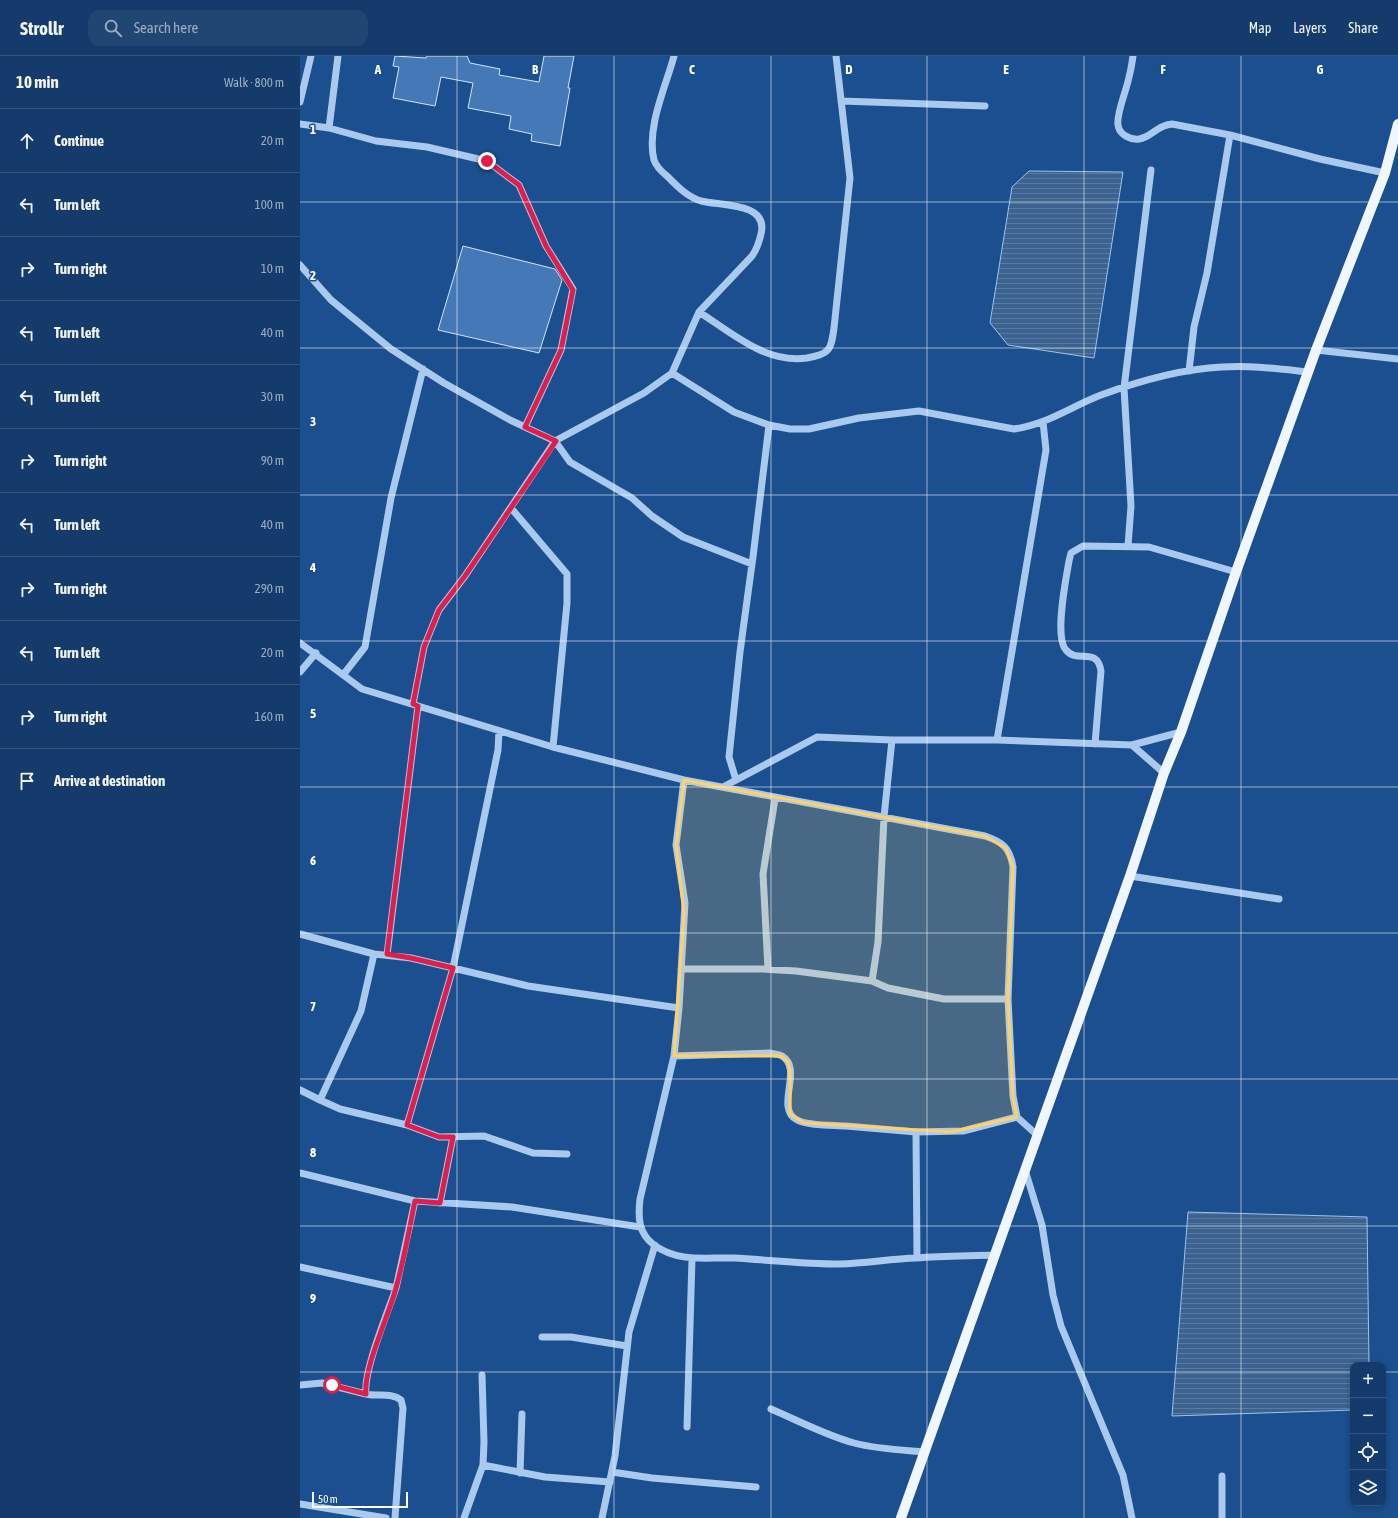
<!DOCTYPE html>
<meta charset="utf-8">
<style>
:root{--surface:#143b6b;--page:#214673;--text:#f1f3f6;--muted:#9dadc1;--line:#33557e}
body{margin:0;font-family:"Asap Condensed",sans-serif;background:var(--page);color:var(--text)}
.controls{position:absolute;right:12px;bottom:12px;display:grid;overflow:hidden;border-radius:8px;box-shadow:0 2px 6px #0003}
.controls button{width:36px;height:36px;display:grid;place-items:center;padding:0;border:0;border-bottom:1px solid var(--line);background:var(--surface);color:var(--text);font:20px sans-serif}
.scale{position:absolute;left:12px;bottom:10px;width:96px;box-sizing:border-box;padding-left:4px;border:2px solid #fff;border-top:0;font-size:11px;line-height:14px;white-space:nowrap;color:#fff;-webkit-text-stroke:3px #1b4f8f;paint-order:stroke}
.stop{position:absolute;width:12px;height:12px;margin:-9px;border:3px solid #e11d48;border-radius:50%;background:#fff}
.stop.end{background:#e11d48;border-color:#fff;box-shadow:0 1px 4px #0008}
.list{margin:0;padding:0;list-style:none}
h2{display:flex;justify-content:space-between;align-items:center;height:52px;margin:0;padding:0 16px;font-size:17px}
h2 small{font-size:13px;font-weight:400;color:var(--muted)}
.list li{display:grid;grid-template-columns:26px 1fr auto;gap:12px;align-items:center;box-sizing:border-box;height:64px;padding:0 16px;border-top:1px solid var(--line)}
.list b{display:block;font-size:15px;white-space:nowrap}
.list em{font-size:13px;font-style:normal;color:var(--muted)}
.icon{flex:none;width:22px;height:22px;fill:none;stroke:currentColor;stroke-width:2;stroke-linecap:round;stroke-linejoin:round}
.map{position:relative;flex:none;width:1098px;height:1462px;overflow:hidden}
header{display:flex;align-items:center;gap:24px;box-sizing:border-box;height:56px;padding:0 20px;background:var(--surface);border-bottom:1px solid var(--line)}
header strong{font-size:19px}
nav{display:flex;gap:22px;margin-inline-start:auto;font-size:14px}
.search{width:280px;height:36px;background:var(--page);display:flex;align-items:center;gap:10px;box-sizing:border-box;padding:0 14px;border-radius:12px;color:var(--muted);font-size:15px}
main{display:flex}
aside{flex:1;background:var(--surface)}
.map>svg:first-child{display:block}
</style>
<header>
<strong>Strollr</strong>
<div class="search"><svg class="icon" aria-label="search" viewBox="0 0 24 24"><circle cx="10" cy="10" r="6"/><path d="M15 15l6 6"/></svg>Search here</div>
<nav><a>Map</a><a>Layers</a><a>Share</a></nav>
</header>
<main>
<aside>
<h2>10 min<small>Walk · 800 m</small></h2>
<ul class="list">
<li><svg class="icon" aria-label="ahead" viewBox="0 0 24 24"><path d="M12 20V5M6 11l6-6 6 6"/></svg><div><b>Continue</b></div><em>20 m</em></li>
<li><svg class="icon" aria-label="left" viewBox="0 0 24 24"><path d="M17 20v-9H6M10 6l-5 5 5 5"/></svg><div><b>Turn left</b></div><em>100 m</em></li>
<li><svg class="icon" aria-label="right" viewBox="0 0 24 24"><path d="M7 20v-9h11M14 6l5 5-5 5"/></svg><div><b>Turn right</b></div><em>10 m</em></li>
<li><svg class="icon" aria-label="left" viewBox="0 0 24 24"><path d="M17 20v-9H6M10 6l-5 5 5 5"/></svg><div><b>Turn left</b></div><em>40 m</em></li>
<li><svg class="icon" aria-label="left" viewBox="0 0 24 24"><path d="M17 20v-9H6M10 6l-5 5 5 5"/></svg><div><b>Turn left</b></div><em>30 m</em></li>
<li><svg class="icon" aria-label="right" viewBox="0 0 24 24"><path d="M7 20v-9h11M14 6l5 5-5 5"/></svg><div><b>Turn right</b></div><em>90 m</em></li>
<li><svg class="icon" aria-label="left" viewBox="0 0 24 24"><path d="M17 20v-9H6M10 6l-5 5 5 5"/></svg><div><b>Turn left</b></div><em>40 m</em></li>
<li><svg class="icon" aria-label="right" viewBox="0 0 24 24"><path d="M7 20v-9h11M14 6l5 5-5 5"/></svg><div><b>Turn right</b></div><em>290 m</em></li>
<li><svg class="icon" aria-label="left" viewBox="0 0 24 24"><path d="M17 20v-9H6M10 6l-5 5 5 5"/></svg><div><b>Turn left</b></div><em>20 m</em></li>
<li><svg class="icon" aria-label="right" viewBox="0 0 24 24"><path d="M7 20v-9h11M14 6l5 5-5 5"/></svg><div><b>Turn right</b></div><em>160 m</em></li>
<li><svg class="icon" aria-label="arrive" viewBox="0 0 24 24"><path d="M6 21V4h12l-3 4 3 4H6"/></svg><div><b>Arrive at destination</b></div></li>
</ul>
</aside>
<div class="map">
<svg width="1098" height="1462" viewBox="0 0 1098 1462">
<defs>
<pattern id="water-rules" width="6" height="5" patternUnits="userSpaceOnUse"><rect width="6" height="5" fill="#3c6290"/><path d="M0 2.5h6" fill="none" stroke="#597aa1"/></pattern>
</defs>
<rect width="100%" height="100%" fill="#1b4f8f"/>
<path fill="url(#water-rules)" stroke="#9cc4f0" d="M 729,115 L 823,116 L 794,302 L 708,289 L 690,267 L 712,131 Z
M 888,1156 L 1067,1161 L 1069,1309 L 1053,1309 L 1053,1354 L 872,1360 Z"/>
<path fill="#4478b7" stroke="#cfe3fa" d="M 95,0 L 126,2 L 127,0 L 167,0 L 170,7 L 200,13 L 199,19 L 239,26 L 244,0 L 274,0 L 268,32 L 270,32 L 260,90 L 231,85 L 232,78 L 209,73 L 211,60 L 168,52 L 173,27 L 141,21 L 135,50 L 93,42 L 99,11 L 93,10 Z
M 163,190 L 255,213 L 262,224 L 239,297 L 138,274 Z"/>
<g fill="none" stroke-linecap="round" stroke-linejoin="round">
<path stroke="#a9c9ee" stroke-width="7" d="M 374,0 C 366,30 346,72 354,104 C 356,110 362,116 367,120 C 377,130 387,141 401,145 C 421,150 469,146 461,178 C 459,187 457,193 452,200 L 399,256
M 833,0 C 832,7 831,14 829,21 C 827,33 816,58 818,69 C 819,79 831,84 839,83 C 852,81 857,69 872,68 L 930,79
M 541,45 L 685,50
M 0,46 L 11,0
M 0,68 L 29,72 L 38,0
M 29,72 L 76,85 L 127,91 L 187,105 L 219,129 L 246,190 L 273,233 L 261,294 L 225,371
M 0,209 L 31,244 L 91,293 L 144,327 L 210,364 L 255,385 L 165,520 L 139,554 L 124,591 L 113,648 L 118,650 L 87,899
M 1016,294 L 1098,303
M 889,315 L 894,271 L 907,217 L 930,79 L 1020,103 L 1085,117
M 372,317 L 399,256 C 432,277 466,308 507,302 C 530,298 531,294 534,272 L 550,122 L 536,0
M 469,369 L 490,373 L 509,373 L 559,362 L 619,355 L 714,373 C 746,369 772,350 801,339 C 839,325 881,313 922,311 C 951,309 980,313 1009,316
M 211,452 L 267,518 L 267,547 L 253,691
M 828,490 L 831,450 L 824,332 L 851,114
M 0,587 L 62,633 L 253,691 L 384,724 L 685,780 C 703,786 710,792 713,811 L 708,943 L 713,1040 L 717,1061 L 737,1079
M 0,616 L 16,597
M 43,619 L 65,591 L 91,442 L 123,313
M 697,684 L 746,394 L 743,366
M 795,688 L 801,615 C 797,590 777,608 766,594 C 754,581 766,523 769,505 L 771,497 L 783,490 L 849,491 L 936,516
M 832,689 L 864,717
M 384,724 L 376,789 L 385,847 L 379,952 L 374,1000 L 340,1143 C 338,1161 338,1177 354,1189 C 379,1207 406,1201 434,1202 C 469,1204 505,1208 540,1208 C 566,1207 591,1203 616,1202 C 642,1200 669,1200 695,1199
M 436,724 L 429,701 L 440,596 L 452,508 L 453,501 L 469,369 L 434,356 L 372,317 L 344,337 L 255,385 L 270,406 L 332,442 L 352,460 L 383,481 L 452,508
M 423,731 L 517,681 L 592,684 L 697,684 L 832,689 L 881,676
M 830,820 L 979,843
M 0,878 L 74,898 L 111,902 L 228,930 L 379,952
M 381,913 L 462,913 L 496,915 L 572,925 L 588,932 L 644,943 L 708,943
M 468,913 L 463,818 L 475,743
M 572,925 L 578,886 L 584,761 L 592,684
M 374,1000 L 470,997 C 473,998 479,998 482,1000 C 504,1013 474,1052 497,1064 C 508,1070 533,1069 546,1070 C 569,1072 593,1074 616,1076
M 0,1034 L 20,1044 L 61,955 L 74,898
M 20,1044 L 40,1053 L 107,1069 L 139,1081 L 184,1080 L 233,1097 L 267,1098
M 107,1069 L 153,912 L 198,694 L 199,675
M 725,1114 L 742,1169 L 753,1239 L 761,1270 L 823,1419 L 832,1462
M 0,1117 L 115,1145 L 212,1151 L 340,1171
M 140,1147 L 153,1081
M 617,1201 L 616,1076 L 663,1075 L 717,1061
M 0,1211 L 96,1232 C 88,1256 63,1315 66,1338 C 78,1341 91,1336 101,1344 L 103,1352 L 95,1462
M 96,1232 L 115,1145
M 242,1281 L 271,1281 L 327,1290
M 0,1329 L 22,1327 L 66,1338
M 471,1353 C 499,1365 525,1379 554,1387 C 577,1393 601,1394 624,1396
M 387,1371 L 392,1203
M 183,1409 L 245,1421 L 310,1426
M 312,1416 L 352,1422 L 456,1431
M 220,1417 L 222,1358
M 0,1448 L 86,1462
M 164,1462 L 183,1409 L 184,1386 L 182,1319
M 302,1462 L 315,1400 L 329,1276 L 355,1189
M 922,1462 L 922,1420"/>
<path stroke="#f0f6ff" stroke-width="10" d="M 601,1462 L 830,820 L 864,717 L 881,676 L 936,516 L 1016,294 L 1085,117 L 1098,68"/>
</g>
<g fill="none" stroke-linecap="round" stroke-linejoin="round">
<path stroke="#e11d48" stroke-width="5" d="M 32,1329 L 66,1338 C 63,1313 89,1259 96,1232 C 104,1204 109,1174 115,1145 L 140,1147 L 153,1081 L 139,1081 L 107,1069 L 153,912 L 111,902 L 87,898 L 118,650 L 113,648 L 124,591 L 139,554 L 165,520 L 256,385 L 225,371 L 261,294 L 273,234 L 246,190 L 219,129 L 187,105"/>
</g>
<path fill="#ffd166" fill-opacity="0.2" stroke="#ffd166" stroke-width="3" stroke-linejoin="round" d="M 384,724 L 685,780 L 706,792 L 713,811 L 708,943 L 713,1040 L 717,1061 L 651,1076 L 504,1067 L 490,1058 L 490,1016 L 488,1006 L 481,1000 L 374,1000 L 384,857 L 376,789 Z"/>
<path fill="none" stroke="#fff" stroke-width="1" stroke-opacity="0.55" d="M 157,0 L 157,1462M 314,0 L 314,1462M 471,0 L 471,1462M 627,0 L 627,1462M 784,0 L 784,1462M 941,0 L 941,1462M 0,146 L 1098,146M 0,292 L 1098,292M 0,439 L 1098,439M 0,585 L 1098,585M 0,731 L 1098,731M 0,877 L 1098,877M 0,1023 L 1098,1023M 0,1170 L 1098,1170M 0,1316 L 1053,1316M 1083,1316 L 1098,1316"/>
<g font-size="13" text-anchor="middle" font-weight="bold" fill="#fff" stroke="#1b4f8f" stroke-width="3" stroke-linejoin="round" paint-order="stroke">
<text x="78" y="18">A</text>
<text x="235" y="18">B</text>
<text x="392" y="18">C</text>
<text x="549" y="18">D</text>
<text x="706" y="18">E</text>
<text x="863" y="18">F</text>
<text x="1020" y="18">G</text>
<text x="13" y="78">1</text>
<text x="13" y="224">2</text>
<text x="13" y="370">3</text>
<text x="13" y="516">4</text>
<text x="13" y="662">5</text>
<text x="13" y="809">6</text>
<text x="13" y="955">7</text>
<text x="13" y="1101">8</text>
<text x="13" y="1247">9</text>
</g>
</svg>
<div class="controls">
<button>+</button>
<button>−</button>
<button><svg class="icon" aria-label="locate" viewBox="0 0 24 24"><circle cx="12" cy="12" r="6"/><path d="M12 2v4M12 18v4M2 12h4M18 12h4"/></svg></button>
<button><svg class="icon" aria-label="layers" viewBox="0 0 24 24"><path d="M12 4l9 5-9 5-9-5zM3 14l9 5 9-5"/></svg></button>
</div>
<div class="scale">50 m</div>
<div class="stop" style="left:32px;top:1329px"></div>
<div class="stop end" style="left:187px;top:105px"></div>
</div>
</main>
